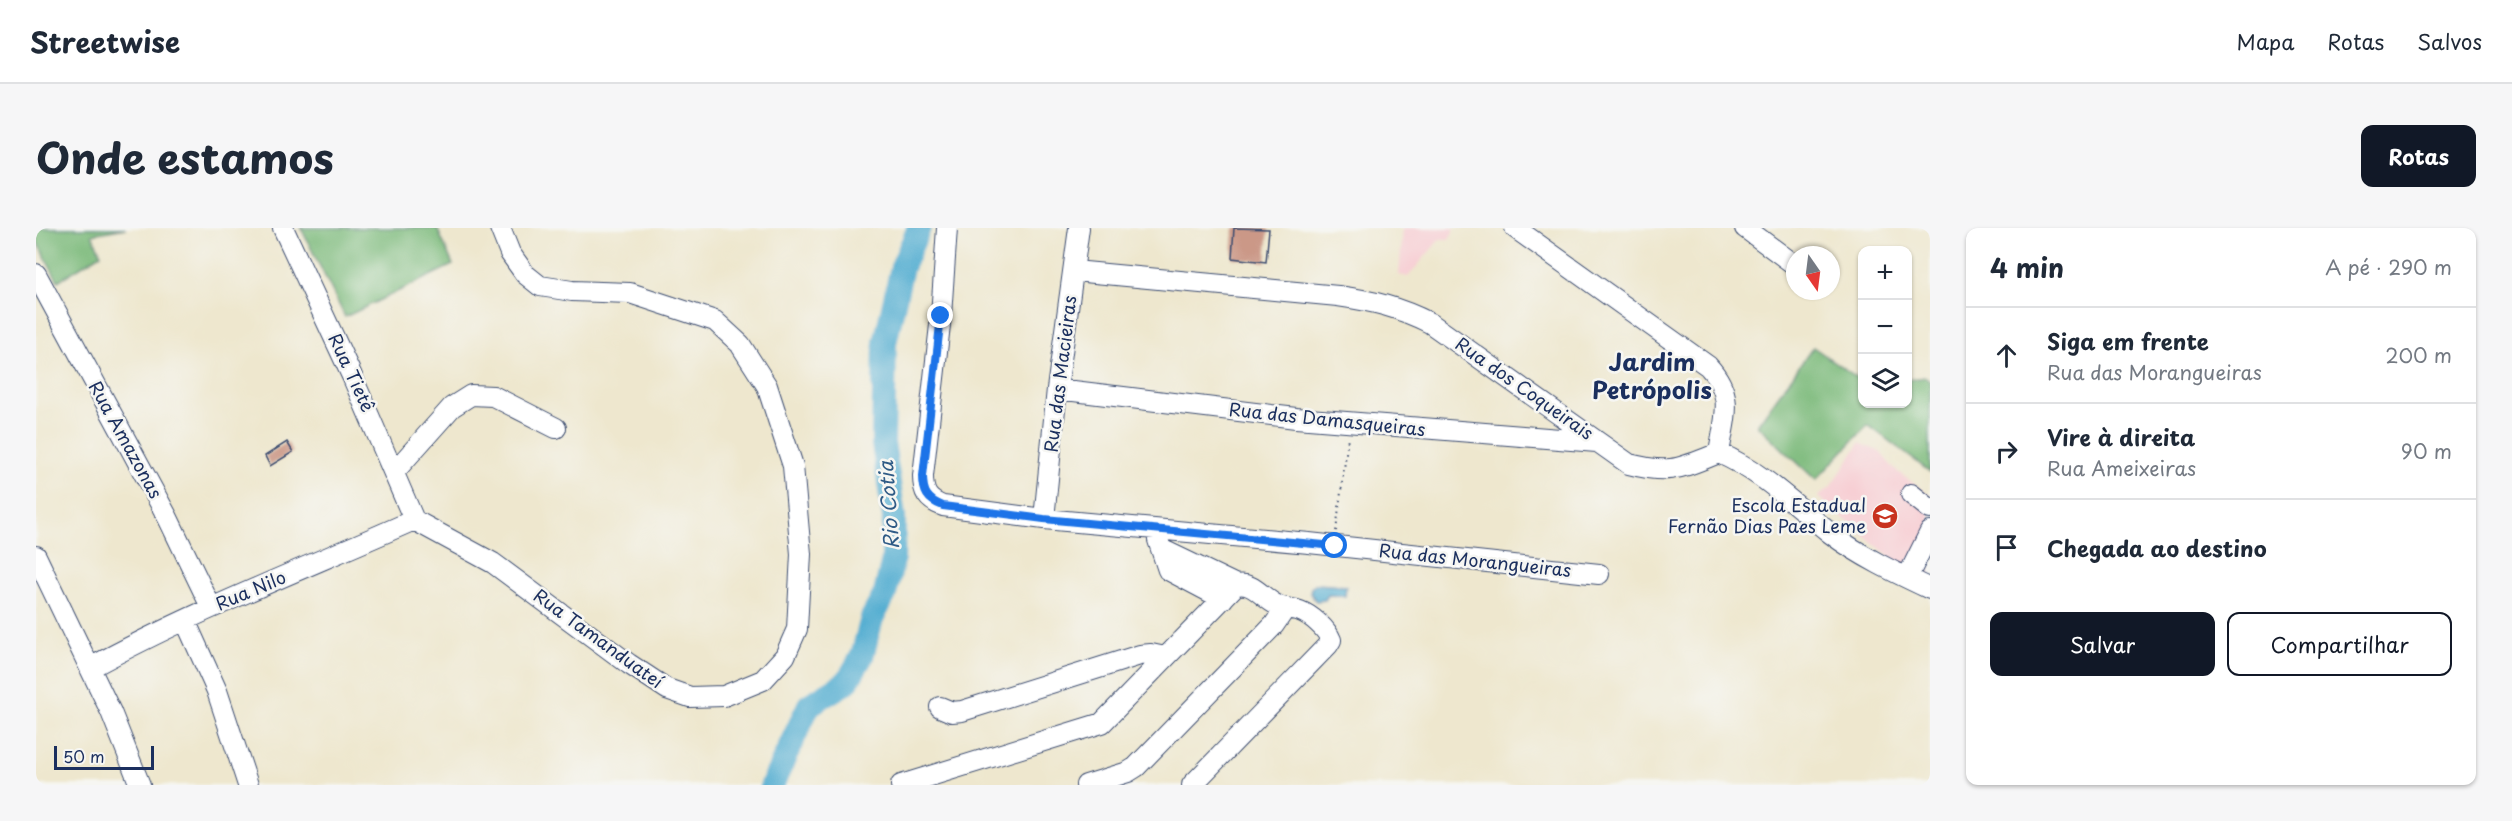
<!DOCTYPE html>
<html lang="pt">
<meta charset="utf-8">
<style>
:root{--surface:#fff;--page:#f6f6f7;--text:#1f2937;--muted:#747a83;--line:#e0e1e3;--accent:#111827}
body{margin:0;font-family:"Playpen Sans",sans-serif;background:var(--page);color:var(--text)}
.controls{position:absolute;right:18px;top:18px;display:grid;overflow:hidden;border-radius:12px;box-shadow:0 2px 4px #0004}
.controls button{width:54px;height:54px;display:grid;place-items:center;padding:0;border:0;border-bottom:2px solid var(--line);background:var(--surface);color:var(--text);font:30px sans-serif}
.compass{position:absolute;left:1750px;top:18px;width:54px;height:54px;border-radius:50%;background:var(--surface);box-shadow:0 2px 4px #0004;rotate:166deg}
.scale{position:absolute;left:18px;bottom:15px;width:100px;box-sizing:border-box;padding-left:6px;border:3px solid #1b2f5e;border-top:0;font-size:16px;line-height:21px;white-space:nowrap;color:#1b2f5e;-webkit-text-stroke:4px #f6f6f2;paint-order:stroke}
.stop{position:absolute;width:18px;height:18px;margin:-14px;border:4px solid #1a73e8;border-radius:50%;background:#fff}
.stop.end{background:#1a73e8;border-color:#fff;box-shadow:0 2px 6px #0008}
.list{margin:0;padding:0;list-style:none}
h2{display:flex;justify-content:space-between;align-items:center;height:78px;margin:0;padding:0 24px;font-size:26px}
h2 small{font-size:20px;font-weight:400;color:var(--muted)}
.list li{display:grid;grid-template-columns:39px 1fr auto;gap:18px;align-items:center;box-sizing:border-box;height:96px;padding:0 24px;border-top:2px solid var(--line)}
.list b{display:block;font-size:22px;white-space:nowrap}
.list p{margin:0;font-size:20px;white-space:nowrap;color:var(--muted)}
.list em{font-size:20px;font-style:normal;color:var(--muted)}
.actions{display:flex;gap:12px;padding:18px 24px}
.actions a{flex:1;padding:14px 0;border:2px solid var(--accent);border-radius:12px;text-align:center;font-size:21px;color:var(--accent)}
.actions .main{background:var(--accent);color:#fff}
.icon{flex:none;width:33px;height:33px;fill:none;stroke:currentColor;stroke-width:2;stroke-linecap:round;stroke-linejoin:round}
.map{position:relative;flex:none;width:1894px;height:557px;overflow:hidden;border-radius:12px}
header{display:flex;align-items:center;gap:36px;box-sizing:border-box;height:84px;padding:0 30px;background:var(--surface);border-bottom:2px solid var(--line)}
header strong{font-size:28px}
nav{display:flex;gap:33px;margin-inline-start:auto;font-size:21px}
.intro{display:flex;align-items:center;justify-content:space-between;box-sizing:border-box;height:144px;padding:0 36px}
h1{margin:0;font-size:42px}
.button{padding:15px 27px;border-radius:12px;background:var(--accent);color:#fff;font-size:21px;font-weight:700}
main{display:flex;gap:36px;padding:0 36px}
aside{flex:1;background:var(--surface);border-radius:12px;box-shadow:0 2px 4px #0004}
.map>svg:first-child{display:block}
</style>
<header>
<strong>Streetwise</strong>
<nav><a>Mapa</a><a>Rotas</a><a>Salvos</a></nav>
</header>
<div class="intro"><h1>Onde estamos</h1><a class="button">Rotas</a></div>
<main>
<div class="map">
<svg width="1894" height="557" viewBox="0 0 1894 557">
<rect width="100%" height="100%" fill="#f6f6f2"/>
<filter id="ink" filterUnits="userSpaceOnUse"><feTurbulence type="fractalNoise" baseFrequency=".0167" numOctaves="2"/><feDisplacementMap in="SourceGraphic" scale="12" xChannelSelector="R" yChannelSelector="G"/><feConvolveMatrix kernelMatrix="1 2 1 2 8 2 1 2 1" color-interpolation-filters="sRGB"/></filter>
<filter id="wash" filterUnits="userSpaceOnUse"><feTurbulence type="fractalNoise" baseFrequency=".008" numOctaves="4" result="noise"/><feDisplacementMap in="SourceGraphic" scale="24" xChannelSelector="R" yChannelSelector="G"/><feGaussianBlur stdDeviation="1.35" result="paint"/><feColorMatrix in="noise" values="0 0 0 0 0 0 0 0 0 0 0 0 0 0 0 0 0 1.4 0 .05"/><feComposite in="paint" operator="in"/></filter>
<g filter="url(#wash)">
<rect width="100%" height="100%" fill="#eee7ce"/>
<path fill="#f7cfd4" d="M 1367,0 L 1419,0 L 1413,11 L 1404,11 L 1372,49 L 1363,47 Z
M 1824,215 L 1844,224 L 1859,242 L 1894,267 L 1894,355 L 1876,347 L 1782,269 L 1794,260 Z"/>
<path fill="#7bba7a" stroke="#4b746c" stroke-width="1.5" d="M 0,0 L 90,0 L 56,6 L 65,26 L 22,53 L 0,12 Z
M 265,0 L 401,0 L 417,37 L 309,89 Z
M 1777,119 L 1826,153 L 1826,176 L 1872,176 L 1872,152 L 1889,149 L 1894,154 L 1894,244 L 1832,197 L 1780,252 L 1721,197 Z"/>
<path fill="#54aed1" stroke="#386e98" stroke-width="1.5" d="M 1279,356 L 1310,358 L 1309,368 L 1292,367 L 1289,372 L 1280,373 L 1274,365 L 1275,360 Z"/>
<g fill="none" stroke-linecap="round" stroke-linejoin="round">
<path stroke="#54aed1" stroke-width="24" d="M 736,557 L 773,477 L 811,454 L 826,428 L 836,390 L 849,366 L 857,332 L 858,289 L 847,215 L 849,115 L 866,39 L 883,0"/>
</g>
<g id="blocks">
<path fill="#cb9887" d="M 1198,0 L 1233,1 L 1230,34 L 1196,30 Z
M 251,214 L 257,224 L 234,238 L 229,228 Z"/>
</g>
</g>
<g filter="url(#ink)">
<use href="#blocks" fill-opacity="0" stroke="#3b4b6f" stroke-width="1.5"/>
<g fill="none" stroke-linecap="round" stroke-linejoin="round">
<defs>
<path id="minor" d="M 247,0 L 316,148 L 378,292
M 911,0 L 905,88 L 887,248 C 887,264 891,272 907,278 L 1008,291 L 1273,315 L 1563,346
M 1479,0 L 1672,138 C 1699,167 1689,188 1683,225
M 1709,0 L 1759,37
M 1038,43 L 1302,68 C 1337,73 1362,79 1394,95 L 1593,236 C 1635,247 1644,240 1683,225 C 1728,245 1756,275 1794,305 C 1824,328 1860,345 1894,361
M 0,46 L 132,290 L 175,379
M 1021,161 L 1260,190 L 1561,214
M 359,243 L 416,179 L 435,167 L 457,168 L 520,200
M 1875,266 L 1894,281
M 1008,291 L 1021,161 L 1043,0
M 378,292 L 457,335 L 593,436 L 631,461 L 654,469 L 688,468 L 727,452 L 749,428 L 761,401 L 765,326 L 757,238 L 731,158 L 704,116 L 679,93 L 594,65 L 536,63 L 504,58 L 489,46 L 474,25 L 464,0
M 1122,312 L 1132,342 L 1187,371
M 1125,321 L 1200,357 C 1217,353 1226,370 1241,377 C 1248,381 1256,380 1264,383 C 1275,387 1291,401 1295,412 L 1292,417 L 1156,557
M 0,328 L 75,484 L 104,557
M 1871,350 L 1894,304
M 149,392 L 181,463 L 212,557
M 54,440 C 158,383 270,340 378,292
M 904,479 L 916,484 L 926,483 L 1104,427 L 1115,426 L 1129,429
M 865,557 L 1066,495 L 1200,357
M 1050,557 L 1092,544 L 1100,539 L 1238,397 L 1249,381"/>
</defs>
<use href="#minor" stroke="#3b4b6f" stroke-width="22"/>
<path stroke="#3b4b6f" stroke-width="2" stroke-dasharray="1.5 4.5" stroke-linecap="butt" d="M 1300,303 L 1312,210"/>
<use href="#minor" stroke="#fff" stroke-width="20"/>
</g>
</g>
<g fill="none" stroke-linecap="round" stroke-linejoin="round" filter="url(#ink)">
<path stroke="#1a73e8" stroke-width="8" d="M 905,88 L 887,248 C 887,264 891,272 907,278 L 1008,291 L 1299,318"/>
</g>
<defs>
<symbol id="school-disc" viewBox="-11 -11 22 22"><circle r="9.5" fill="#c8321e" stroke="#f6f6f2"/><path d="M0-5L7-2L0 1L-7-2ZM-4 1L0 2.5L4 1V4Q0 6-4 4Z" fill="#fff"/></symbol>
</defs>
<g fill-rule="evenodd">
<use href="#school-disc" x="1834" y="273" width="30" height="30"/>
</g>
<g text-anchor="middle" stroke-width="5" stroke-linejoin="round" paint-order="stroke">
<g font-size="18" fill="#1b2f5e" stroke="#f6f6f2">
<text transform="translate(315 145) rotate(65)" y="6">Rua Tietê</text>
<text transform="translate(1025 146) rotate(-83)" y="6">Rua das Macieiras</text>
<text transform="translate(1488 161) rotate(35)" y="6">Rua dos Coqueirais</text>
<text transform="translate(1291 192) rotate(6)" y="6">Rua das Damasqueiras</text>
<text transform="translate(89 212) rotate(61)" y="6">Rua Amazonas</text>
<text transform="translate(1439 333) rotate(6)" y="6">Rua das Morangueiras</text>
<text transform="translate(215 363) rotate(-23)" y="6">Rua Nilo</text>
<text transform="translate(562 411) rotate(36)" y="6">Rua Tamanduateí</text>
</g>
<g font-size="18" fill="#1b2f5e" stroke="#f6f6f2" text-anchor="end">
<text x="1830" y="284">Escola Estadual<tspan x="1830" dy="21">Fernão Dias Paes Leme</tspan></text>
</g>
<g font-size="20" font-style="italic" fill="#2f5b86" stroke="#f6f6f2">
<text transform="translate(853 277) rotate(-94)" y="7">Rio Cotia</text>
</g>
<g font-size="24" font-weight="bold" fill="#1b2f5e" stroke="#f6f6f2">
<text x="1616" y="143">Jardim<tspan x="1616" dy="28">Petrópolis</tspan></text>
</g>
</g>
</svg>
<div class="controls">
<button>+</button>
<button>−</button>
<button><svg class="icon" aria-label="layers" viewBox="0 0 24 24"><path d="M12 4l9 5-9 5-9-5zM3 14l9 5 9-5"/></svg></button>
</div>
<svg class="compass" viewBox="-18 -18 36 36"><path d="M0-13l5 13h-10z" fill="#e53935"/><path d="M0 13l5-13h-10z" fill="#747a83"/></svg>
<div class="scale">50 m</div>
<div class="stop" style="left:1299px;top:318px"></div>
<div class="stop end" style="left:905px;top:88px"></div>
</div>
<aside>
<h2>4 min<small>A pé · 290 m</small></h2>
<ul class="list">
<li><svg class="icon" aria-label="ahead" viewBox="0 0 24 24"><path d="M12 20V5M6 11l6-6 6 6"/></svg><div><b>Siga em frente</b><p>Rua das Morangueiras</p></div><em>200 m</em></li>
<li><svg class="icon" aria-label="right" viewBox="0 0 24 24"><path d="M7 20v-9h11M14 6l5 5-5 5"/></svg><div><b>Vire à direita</b><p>Rua Ameixeiras</p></div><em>90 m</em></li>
<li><svg class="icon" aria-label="arrive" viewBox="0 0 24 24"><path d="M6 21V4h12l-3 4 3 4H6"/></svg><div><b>Chegada ao destino</b></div></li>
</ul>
<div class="actions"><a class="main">Salvar</a><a>Compartilhar</a></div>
</aside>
</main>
